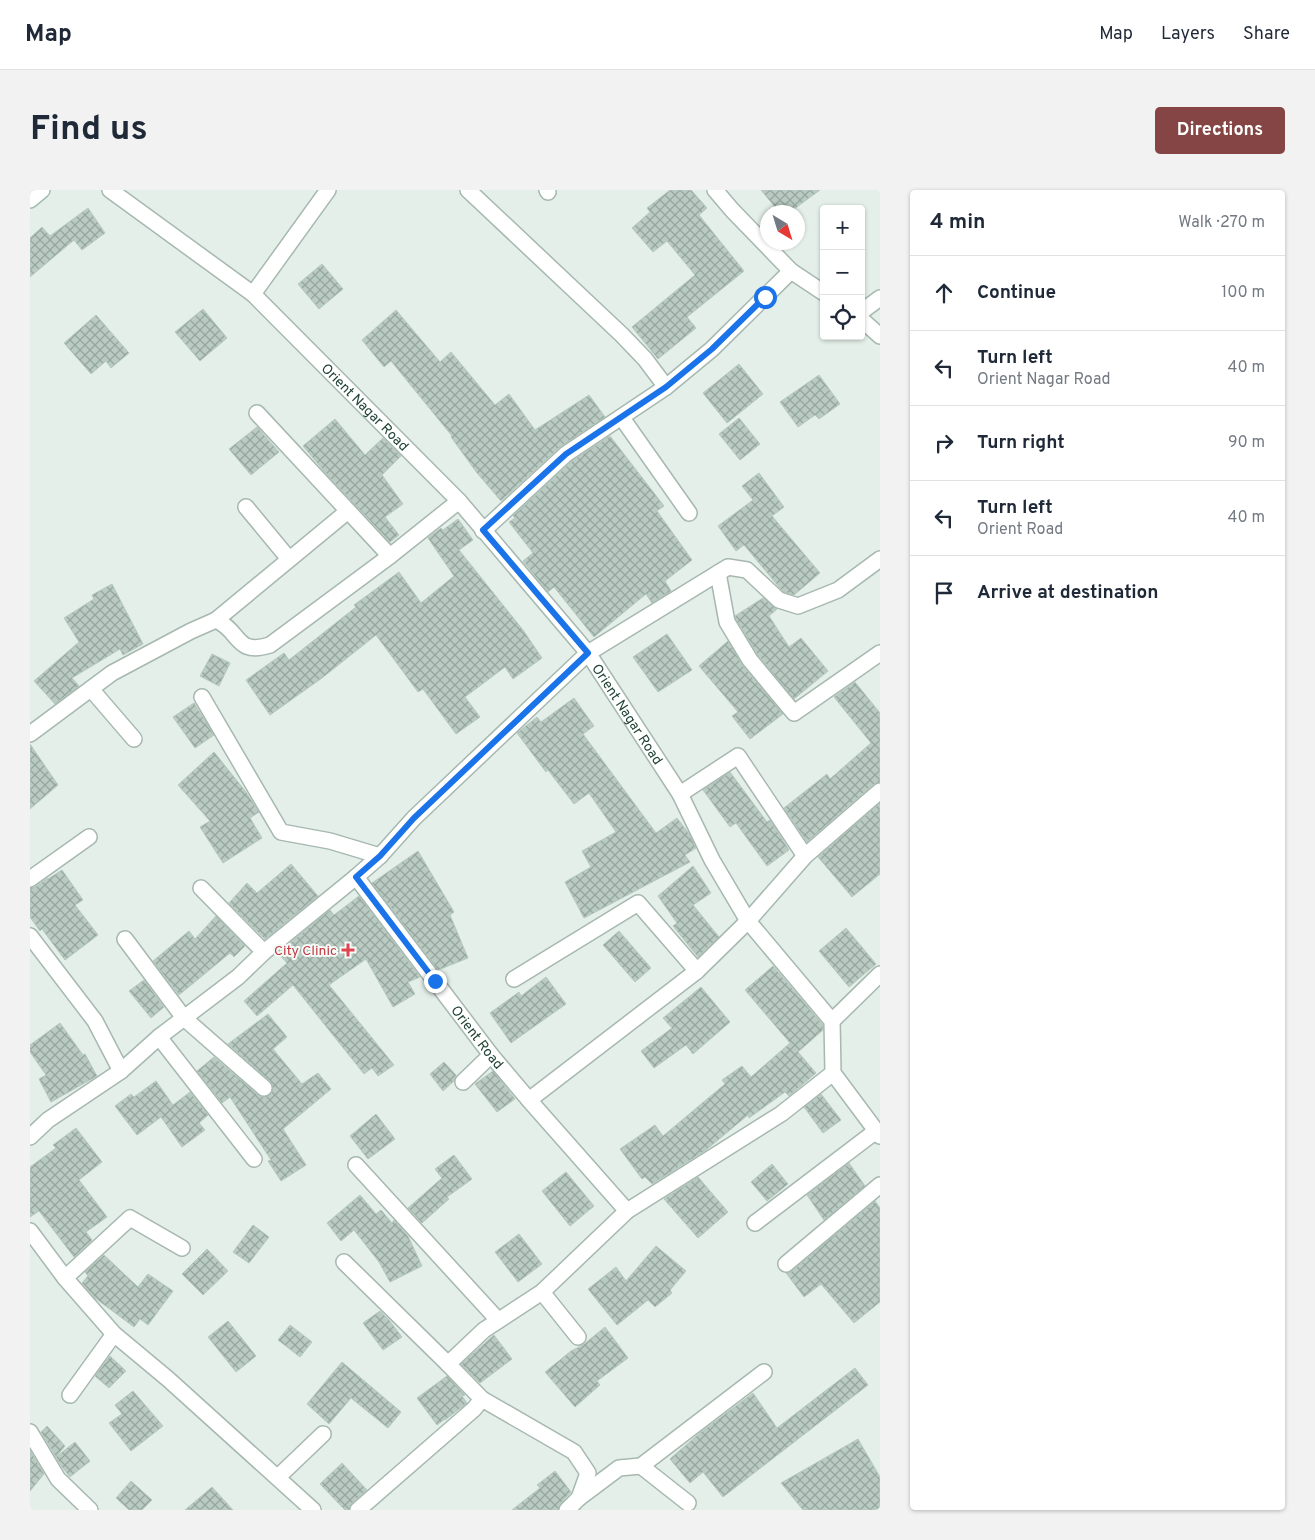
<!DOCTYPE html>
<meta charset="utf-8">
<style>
:root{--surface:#fff;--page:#f2f2f3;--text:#1f2937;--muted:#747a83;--line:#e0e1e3;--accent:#844544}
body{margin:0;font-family:Overpass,sans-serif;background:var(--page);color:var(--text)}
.controls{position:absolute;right:15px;top:15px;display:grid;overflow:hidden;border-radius:5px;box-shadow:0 1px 4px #0004}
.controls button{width:45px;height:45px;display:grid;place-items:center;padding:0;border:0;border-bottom:1px solid var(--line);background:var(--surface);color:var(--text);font:25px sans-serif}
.compass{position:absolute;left:730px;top:15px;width:45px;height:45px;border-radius:50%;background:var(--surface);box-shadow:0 1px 4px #0004;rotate:142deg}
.stop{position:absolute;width:15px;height:15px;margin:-11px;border:4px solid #1a73e8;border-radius:50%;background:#fff}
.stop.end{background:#1a73e8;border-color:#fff;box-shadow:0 1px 5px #0008}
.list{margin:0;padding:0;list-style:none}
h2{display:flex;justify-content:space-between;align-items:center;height:65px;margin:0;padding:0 20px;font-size:21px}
h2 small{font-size:16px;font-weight:400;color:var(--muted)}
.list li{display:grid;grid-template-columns:32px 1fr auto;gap:15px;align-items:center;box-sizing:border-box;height:75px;padding:0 20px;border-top:1px solid var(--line)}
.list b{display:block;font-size:19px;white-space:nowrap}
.list p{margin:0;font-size:16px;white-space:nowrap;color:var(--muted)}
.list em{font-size:16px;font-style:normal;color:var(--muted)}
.icon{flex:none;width:28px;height:28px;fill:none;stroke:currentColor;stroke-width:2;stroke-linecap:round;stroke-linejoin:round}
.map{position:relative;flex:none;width:850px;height:1320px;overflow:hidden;border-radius:5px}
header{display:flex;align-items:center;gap:30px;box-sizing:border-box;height:70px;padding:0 25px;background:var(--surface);border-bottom:1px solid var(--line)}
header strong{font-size:24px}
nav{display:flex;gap:28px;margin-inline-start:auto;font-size:18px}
.intro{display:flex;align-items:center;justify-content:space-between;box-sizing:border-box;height:120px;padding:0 30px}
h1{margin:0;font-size:35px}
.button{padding:12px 22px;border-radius:5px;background:var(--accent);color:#fff;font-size:18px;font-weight:700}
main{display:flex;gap:30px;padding:0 30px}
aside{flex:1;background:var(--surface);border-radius:5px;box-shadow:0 1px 4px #0004}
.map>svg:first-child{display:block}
</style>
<header>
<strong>Map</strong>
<nav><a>Map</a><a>Layers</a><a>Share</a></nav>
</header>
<div class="intro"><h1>Find us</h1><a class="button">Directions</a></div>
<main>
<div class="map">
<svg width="850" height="1320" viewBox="0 0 850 1320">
<defs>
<pattern id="building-cross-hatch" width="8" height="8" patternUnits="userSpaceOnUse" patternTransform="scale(1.25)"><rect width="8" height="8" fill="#b9cbc2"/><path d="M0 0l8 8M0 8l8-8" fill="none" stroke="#96a69e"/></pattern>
</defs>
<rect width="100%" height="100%" fill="#e4efe9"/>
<path fill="url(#building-cross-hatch)" stroke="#b6cabf" d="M 640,0 L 661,0 L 677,18 L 669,25 L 714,81 L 657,127 L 666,138 L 628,169 L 602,137 L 665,85 L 637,51 L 623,62 L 602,38 L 620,22 L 617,18 Z
M 731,0 L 790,0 L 760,22 L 749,22 Z
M 58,18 L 75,43 L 52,60 L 44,50 L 0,87 L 0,48 L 12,37 L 20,46 Z
M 292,74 L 313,99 L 289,119 L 268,94 Z
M 173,119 L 197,148 L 170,171 L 145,142 Z
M 366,120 L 410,172 L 421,162 L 465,215 L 479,204 L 505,240 L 559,205 L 575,227 L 530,257 L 471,311 L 447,283 L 421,247 L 422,246 L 361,171 L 354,177 L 332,150 Z
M 66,125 L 99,163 L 81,178 L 76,171 L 61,184 L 34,153 Z
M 709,174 L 733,204 L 697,233 L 673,203 Z
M 789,185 L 810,214 L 789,229 L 785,225 L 768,237 L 750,212 Z
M 709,228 L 730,254 L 710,270 L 689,244 Z
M 305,229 L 335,265 L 353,248 L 371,266 L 352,285 L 373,314 L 355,327 L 369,345 L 360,352 L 299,287 L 273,256 Z
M 227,237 L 249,262 L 221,285 L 199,259 Z
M 580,246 L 634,316 L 627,321 L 662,370 L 635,391 L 641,401 L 622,413 L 616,404 L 564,447 L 524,397 L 518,402 L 493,371 L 503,363 L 479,332 L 485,328 L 483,326 L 542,271 Z
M 729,283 L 754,317 L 742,326 L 790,383 L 764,405 L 754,402 L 749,397 L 714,355 L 706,361 L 688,336 L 723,310 L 712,296 Z
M 428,329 L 443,350 L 429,360 L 493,440 L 512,468 L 483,489 L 475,477 L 435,507 L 450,527 L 426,544 L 393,499 L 388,502 L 346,445 L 292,488 L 240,525 L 216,490 L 254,463 L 259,470 L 326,417 L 324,415 L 369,382 L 391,413 L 424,386 L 398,348 L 411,338 L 413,340 Z
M 82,394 L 113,454 L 93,465 L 90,459 L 42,488 L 49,496 L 25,514 L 4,491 L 49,452 L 34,428 L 64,409 L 62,405 Z
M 733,408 L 747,419 L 739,426 L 759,457 L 771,448 L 798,481 L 764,509 L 728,465 L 706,429 L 705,426 Z
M 637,444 L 662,480 L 628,502 L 603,467 Z
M 698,451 L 713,476 L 753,524 L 720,549 L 702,526 L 708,522 L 669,476 Z
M 182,464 L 200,473 L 189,496 L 170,486 Z
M 825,492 L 850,523 L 850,592 L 844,594 L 777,652 L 754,618 L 797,584 L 800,589 L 841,553 L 804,507 Z
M 544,508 L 564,536 L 553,544 L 626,643 L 647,628 L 660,645 L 666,658 L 655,665 L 660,672 L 554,728 L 535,692 L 561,677 L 552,661 L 586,642 L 559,603 L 544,614 L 518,580 L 516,582 L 487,543 L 507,527 L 511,532 Z
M 164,513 L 184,545 L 165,558 L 143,527 Z
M 0,554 L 28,595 L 0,619 Z
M 184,562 L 216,602 L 229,622 L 220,628 L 232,648 L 193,673 L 170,637 L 180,631 L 148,595 Z
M 700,582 L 737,632 L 740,630 L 759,660 L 737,676 L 706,633 L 700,637 L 673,600 Z
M 850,613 L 850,684 L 822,707 L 788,667 Z
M 388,661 L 424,722 L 420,725 L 438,768 L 408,780 L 342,693 Z
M 261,674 L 288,706 L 235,749 L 199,713 L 217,693 L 227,703 Z
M 663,676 L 681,703 L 663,715 L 689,747 L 668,767 L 643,736 L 647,733 L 628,706 Z
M 32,680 L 53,710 L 45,715 L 68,745 L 35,770 L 12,739 L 10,741 L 0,727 L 0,698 L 5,697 L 18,688 L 18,689 Z
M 329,706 L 390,787 L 378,792 L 385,804 L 363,817 L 336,769 L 299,795 L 364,875 L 348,886 L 342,878 L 334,884 L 263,795 L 227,826 L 214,811 L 257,773 L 248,763 L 300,720 L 304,725 Z
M 186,726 L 215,756 L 204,767 L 200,763 L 149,805 L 123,771 L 159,741 L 165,749 Z
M 816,738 L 846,774 L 819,797 L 789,761 Z
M 589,741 L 621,778 L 605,792 L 573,755 Z
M 743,776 L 793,835 L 793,840 L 768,862 L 786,883 L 759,906 L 755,902 L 719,928 L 718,925 L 676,960 L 622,994 L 615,987 L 612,989 L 590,959 L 625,935 L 633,946 L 695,894 L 692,890 L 712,876 L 721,887 L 760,853 L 715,800 Z
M 516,787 L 536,814 L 481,853 L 460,823 L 489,802 L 491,806 Z
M 114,790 L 134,817 L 121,828 L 99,801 Z
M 671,797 L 700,832 L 663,864 L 656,855 L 624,878 L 611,861 L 642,838 L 633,828 Z
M 238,824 L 257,847 L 243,859 L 272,894 L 288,883 L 301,899 L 253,939 L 276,975 L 251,991 L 238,971 L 241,970 L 200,907 L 192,913 L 167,881 L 184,867 L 228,905 L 233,907 L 241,904 L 243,899 L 240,891 L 198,854 Z
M 30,833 L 53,865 L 55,864 L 67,886 L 21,912 L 9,889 L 16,885 L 0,862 L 0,855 Z
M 414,872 L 426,885 L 424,891 L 413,901 L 400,884 Z
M 463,881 L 485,909 L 467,922 L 445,894 Z
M 126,891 L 143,915 L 160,902 L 178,925 L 169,933 L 175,940 L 152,957 L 131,927 L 107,945 L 85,916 L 101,904 L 104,907 Z
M 791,904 L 811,930 L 793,943 L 774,917 Z
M 346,924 L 365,949 L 338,969 L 320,946 Z
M 46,938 L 72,972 L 49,990 L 77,1027 L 56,1042 L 62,1050 L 44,1067 L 9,1021 L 0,1027 L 0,977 L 26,958 L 23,955 Z
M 424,965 L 442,989 L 417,1007 L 419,1009 L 392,1033 L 378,1018 L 412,988 L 405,979 Z
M 819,973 L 835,996 L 794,1030 L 777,1005 Z
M 742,974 L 758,994 L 737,1011 L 721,992 Z
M 536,982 L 564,1016 L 540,1036 L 512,1001 Z
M 668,987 L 698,1022 L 668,1048 L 634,1009 Z
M 330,1005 L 346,1024 L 351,1020 L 362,1033 L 364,1030 L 378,1046 L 392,1076 L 360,1092 L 349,1072 L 324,1040 L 311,1051 L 297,1033 Z
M 845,1011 L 850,1018 L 850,1112 L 824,1133 L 791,1094 L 774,1107 L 756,1083 L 762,1081 Z
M 223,1035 L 239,1047 L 219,1073 L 203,1062 Z
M 489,1044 L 512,1074 L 488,1092 L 465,1062 Z
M 626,1056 L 656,1081 L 640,1100 L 642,1103 L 625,1117 L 618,1110 L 587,1135 L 558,1099 L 586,1077 L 596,1091 Z
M 177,1059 L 198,1081 L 173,1105 L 152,1084 Z
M 74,1065 L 108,1097 L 118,1084 L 143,1101 L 118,1135 L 110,1129 L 104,1137 L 65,1108 L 52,1093 L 58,1086 L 55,1082 Z
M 350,1121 L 359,1130 L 372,1147 L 353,1160 L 333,1133 Z
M 198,1131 L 226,1166 L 206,1182 L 178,1147 Z
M 260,1135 L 282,1152 L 270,1167 L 248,1150 Z
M 575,1137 L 598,1168 L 567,1191 L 570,1195 L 545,1217 L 515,1182 L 541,1161 L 553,1155 Z
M 464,1145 L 482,1169 L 450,1193 L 431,1174 Z
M 80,1166 L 96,1181 L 79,1198 L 65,1186 Z
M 312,1172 L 371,1222 L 358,1238 L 321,1208 L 299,1234 L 277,1214 Z
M 825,1178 L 838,1195 L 693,1307 L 673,1282 L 660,1293 L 640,1269 L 671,1242 L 723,1203 L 747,1238 Z
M 417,1186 L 435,1205 L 432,1206 L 437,1213 L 415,1230 L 415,1229 L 407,1235 L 387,1208 Z
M 103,1201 L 133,1236 L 101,1261 L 79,1233 L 92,1224 L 85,1215 Z
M 17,1236 L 35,1256 L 26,1267 L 45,1252 L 60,1271 L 40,1287 L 32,1277 L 11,1242 Z
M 828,1249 L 850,1287 L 850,1320 L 773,1320 L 751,1293 Z
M 0,1260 L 14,1284 L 0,1301 Z
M 312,1273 L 337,1300 L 322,1313 L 319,1320 L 315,1320 L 290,1294 Z
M 525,1281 L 541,1302 L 530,1314 L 528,1320 L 482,1320 L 510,1298 L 507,1295 Z
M 101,1291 L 122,1310 L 112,1320 L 99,1320 L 86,1308 Z
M 182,1297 L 203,1320 L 155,1320 Z"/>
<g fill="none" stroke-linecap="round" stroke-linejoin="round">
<defs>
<g id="minor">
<path id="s1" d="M 80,0 L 223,104 L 429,311 L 558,463 L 650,604 L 682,670 L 718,731 L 802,831 L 803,883 L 850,946"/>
<path d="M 438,0 L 592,145 L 615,169 L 636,197 L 682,159 L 761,81"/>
<path d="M 517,0 L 518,2"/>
<path d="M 685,0 L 702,20 L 761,81 L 794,103"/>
<path d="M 223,104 L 298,0"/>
<path d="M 831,122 L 850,108"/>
<path d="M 831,129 L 850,146"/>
<path d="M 227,223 L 360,366"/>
<path d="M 592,228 L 659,323"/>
<path d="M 216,317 L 259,369"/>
<path d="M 453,341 L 536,264 L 636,197"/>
<path d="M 688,383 L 697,432 L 720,470 L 764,523 L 850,463"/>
<path d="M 186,430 L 318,321"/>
<path d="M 61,499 L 104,549"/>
<path d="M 172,507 L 251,642 L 300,651 L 350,666"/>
<path d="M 0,544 L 82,483 L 161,441 L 186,430 C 211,441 205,466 240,455 L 360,366 L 429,311"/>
<path d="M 650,604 L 708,566 L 775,666"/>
<path id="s2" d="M 326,687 L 461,865 L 499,910"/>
<path d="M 0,689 L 59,647"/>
<path d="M 171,698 L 234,762"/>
<path d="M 0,746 L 65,831 L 91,881"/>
<path d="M 95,749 L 154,828 L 234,898"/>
<path d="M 484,789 L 608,713 L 667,781"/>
<path d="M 802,831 L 850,784"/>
<path d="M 129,847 L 224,969"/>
<path d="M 433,892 L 461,865"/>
<path d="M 0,947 L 18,930 L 91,881 L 129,847 L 208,787 L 234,762 L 326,687 L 350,666 L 384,628 L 558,463 L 698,377 L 717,380 L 749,410 L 768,416 L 808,400 L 850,369"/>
<path d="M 326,975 L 468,1130"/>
<path d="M 597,1021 L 499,910 L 667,781 L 718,731 L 775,666 L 850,601"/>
<path d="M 725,1033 L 846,941"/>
<path d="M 0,1041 L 35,1088 L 84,1144 L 138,1189 L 283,1320"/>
<path d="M 314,1072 L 418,1174"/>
<path d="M 756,1074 L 850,995"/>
<path d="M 35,1088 L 100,1028 L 152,1058"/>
<path d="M 512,1102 L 548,1147"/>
<path d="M 40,1205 L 84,1144"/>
<path d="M 0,1242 L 28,1289 L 60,1320"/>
<path d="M 611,1276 L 658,1313"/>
<path d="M 248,1287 L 293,1244"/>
<path d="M 549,1308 L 589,1278 L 611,1276 L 734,1182"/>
<path d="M 328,1320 L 444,1219 L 452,1209"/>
<path d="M 537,1320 L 549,1308 L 558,1283 L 544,1262 L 452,1209 L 418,1174 L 454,1140 L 512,1102 L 597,1021 L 751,924 L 803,883"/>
</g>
<path id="secondary" d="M 0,10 L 12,0"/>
</defs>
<use href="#minor" stroke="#a6b8b0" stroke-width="18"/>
<use href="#secondary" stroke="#a1bdb0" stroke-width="18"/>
<use href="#minor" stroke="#fff" stroke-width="15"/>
<use href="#secondary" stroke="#fff" stroke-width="15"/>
</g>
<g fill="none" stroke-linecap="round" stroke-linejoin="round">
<path stroke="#1a73e8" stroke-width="6" d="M 405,791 L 326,687 L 350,666 L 384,628 L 558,463 L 453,340 L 536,264 L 636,197 L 682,159 L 735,107"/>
</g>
<path fill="#e0444e" stroke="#f6fbf8" stroke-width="2" d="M315.5 752.5h5v5h5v5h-5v5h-5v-5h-5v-5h5z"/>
<g text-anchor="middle" stroke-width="4" stroke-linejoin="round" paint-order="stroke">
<g font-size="14" fill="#214436" stroke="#f6fbf8">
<text dy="5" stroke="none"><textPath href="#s1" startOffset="336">Orient Nagar Road</textPath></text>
<text dy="5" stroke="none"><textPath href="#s1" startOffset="741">Orient Nagar Road</textPath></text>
<text dy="5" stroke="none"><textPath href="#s2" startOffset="201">Orient Road</textPath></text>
</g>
<g font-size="14" fill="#be3a42" stroke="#f6fbf8" text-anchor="end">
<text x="307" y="765">City Clinic</text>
</g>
</g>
</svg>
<div class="controls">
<button>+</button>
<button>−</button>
<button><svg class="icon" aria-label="locate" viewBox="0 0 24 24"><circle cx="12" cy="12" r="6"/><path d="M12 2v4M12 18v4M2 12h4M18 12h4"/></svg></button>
</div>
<svg class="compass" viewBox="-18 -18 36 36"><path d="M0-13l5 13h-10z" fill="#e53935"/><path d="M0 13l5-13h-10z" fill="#747a83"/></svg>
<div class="stop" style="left:735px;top:107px"></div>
<div class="stop end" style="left:405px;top:791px"></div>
</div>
<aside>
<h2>4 min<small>Walk · 270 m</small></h2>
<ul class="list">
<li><svg class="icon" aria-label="ahead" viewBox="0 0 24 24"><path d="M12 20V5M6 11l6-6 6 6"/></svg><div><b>Continue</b></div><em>100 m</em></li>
<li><svg class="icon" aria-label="left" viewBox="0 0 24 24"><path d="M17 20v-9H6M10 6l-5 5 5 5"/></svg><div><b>Turn left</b><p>Orient Nagar Road</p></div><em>40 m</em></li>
<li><svg class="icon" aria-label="right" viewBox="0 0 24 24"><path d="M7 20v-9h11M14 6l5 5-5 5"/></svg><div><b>Turn right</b></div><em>90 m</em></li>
<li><svg class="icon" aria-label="left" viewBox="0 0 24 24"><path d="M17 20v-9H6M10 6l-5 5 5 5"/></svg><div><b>Turn left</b><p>Orient Road</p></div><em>40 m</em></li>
<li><svg class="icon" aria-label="arrive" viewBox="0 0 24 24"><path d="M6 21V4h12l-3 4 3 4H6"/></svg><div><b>Arrive at destination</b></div></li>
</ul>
</aside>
</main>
